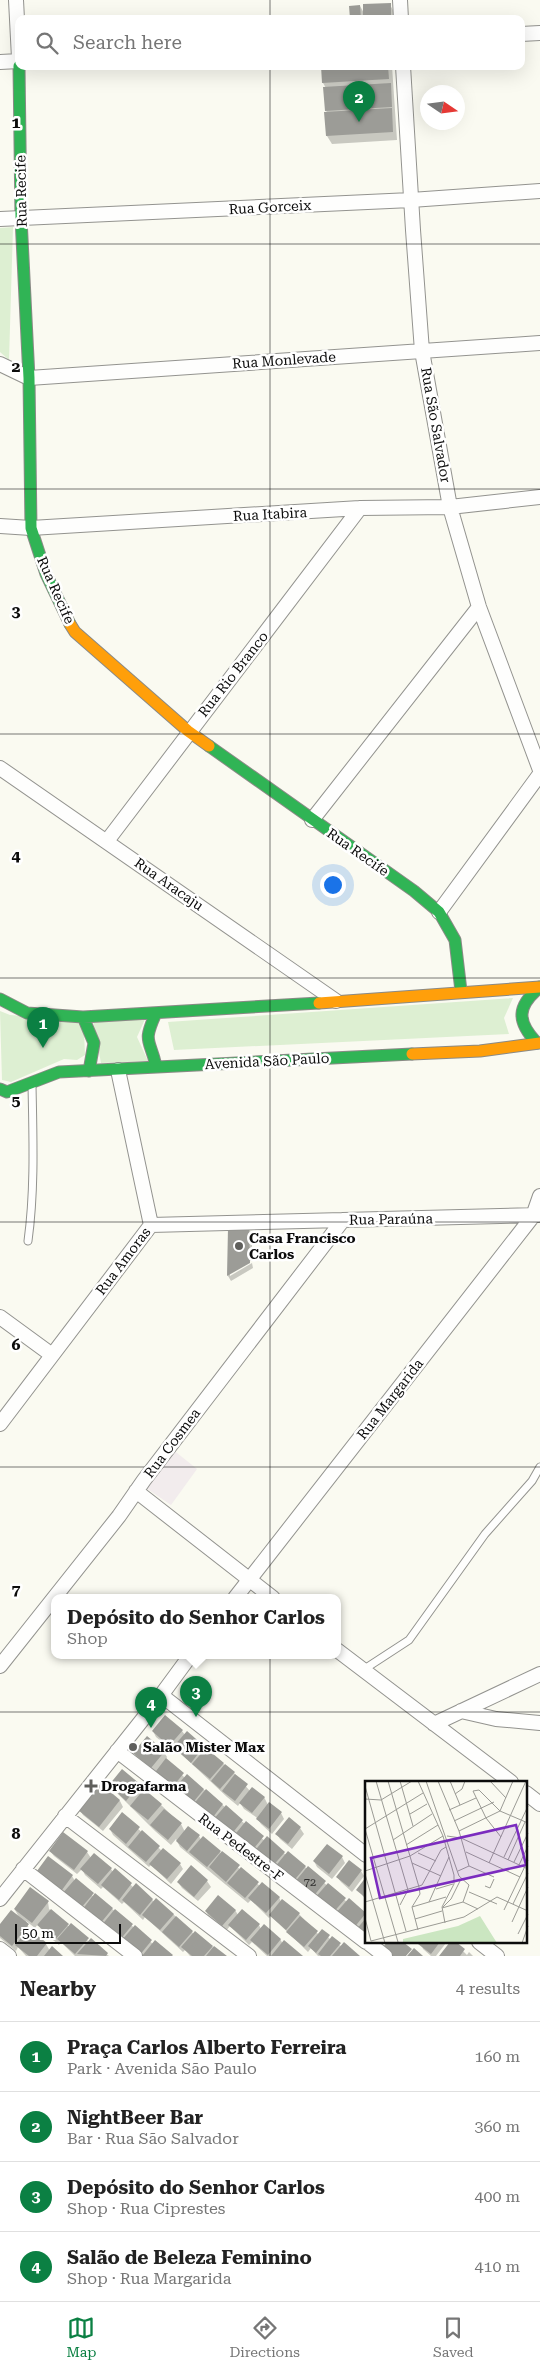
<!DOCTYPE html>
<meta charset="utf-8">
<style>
:root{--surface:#fff;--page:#f2f2f2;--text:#222;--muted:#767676;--line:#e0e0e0;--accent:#0b8043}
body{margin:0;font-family:"Roboto Serif",serif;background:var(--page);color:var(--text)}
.compass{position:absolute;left:420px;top:85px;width:45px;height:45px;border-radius:50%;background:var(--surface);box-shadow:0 5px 20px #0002;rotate:103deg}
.scale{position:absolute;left:15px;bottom:12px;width:106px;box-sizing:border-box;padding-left:5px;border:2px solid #0c0c0c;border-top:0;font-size:14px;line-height:18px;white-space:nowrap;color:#0c0c0c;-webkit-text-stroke:4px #fff;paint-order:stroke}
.you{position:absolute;left:332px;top:884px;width:18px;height:18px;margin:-12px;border:4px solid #fff;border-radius:50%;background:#1a73e8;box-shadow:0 0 0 8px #1a73e833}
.badge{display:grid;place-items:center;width:32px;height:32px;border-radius:50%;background:var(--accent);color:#fff;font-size:16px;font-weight:700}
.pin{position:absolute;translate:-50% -41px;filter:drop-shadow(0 1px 2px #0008)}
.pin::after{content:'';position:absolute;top:26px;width:18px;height:15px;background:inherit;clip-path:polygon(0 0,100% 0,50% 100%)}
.popup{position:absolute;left:51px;top:1594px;width:290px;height:65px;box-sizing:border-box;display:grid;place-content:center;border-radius:10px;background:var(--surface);filter:drop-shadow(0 1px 4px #0005);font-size:16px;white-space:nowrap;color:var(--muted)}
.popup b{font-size:19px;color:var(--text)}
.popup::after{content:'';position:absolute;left:50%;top:100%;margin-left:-10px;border:10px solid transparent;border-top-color:var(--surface)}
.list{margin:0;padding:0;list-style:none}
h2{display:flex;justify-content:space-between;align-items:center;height:65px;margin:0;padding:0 20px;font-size:21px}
h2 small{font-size:16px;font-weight:400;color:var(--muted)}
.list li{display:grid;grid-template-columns:32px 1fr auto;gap:15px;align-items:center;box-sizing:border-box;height:70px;padding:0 20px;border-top:1px solid var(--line)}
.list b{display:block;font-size:19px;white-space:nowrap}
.list p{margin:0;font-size:16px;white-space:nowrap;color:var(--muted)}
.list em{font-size:16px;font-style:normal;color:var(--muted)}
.icon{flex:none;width:28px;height:28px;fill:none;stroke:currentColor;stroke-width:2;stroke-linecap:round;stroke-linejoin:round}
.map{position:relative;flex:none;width:540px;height:1956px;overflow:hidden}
.search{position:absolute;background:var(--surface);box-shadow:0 5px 20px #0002;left:15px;right:15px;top:15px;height:55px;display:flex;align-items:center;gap:12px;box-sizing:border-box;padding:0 18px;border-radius:10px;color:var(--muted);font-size:19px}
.sheet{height:345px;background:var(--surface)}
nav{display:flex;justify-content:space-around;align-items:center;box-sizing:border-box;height:70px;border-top:1px solid var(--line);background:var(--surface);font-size:14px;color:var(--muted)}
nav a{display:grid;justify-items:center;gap:2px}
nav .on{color:var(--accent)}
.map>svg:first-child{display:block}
</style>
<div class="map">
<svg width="540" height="1956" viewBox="0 0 540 1956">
<rect width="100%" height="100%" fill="#fafaf1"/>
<path fill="#f2eced" d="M 172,1449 L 197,1469 L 171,1505 L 143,1486 Z"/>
<path fill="#ddefd2" d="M 13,227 L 9,360 L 0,352 L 0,228 Z
M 513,998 L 504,1018 L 509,1034 L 174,1050 L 168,1022 Z
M 0,1011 L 10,1015 L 76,1020 L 84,1032 L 85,1055 L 77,1060 L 64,1059 L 11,1082 L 2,1080 Z
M 146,1017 L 137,1037 L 148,1061 L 101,1063 L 93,1021 Z"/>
<path fill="#0003" d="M 390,5 L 393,10 L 393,19 L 352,19 L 360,6 L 365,15 Z
M 322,66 L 392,66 L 397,140 L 332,144 L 327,136 L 326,88 L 323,83 Z
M 249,1229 L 252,1234 L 252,1260 L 230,1273 L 230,1276 L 252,1263 L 253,1268 L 231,1281 L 228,1276 L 229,1230 Z
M 153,1731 L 182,1731 L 185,1735 L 187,1733 L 234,1773 L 250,1791 L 264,1797 L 268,1805 L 281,1813 L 284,1819 L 272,1834 L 261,1824 L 256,1817 L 244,1809 L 240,1803 L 238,1806 L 227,1797 L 175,1748 L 173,1751 L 156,1737 Z
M 164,1752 L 167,1757 L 166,1759 L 185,1778 L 206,1791 L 265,1841 L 305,1867 L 347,1902 L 365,1913 L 366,1942 L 155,1773 L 138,1758 L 135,1753 Z
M 100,1785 L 120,1801 L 123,1807 L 103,1831 L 83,1815 L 80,1810 Z
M 139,1785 L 143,1792 L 161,1805 L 181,1824 L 185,1832 L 199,1836 L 201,1840 L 203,1838 L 260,1886 L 279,1897 L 281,1902 L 299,1914 L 319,1935 L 322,1931 L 331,1940 L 358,1956 L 318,1956 L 311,1948 L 308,1952 L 271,1916 L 269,1918 L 251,1900 L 248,1903 L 180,1847 L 176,1839 L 171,1845 L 155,1831 L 110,1786 Z
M 122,1814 L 162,1851 L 180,1864 L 183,1869 L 171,1884 L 151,1865 L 149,1867 L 113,1835 L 110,1829 Z
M 289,1819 L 300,1828 L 304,1834 L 292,1849 L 280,1839 L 277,1834 Z
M 50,1851 L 87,1852 L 91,1858 L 111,1869 L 113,1872 L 115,1870 L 134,1888 L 173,1914 L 194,1934 L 225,1956 L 190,1956 L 185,1950 L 183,1952 L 145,1917 L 143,1920 L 124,1902 L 122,1904 L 103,1887 L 101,1889 L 85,1875 L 82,1869 L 77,1874 L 54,1856 Z
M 342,1857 L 345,1863 L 332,1879 L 317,1867 L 314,1861 Z
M 191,1867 L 207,1881 L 211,1887 L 198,1901 L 182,1888 L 178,1882 Z
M 361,1871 L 364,1876 L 352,1892 L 341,1882 L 337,1877 Z
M 72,1876 L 75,1881 L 94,1897 L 96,1895 L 153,1944 L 155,1942 L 172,1956 L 137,1956 L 38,1881 Z
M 366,1879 L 366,1900 L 358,1890 Z
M 48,1902 L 49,1909 L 69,1927 L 109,1956 L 75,1956 L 61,1942 L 59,1945 L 42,1931 L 38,1924 L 35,1928 L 26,1921 L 30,1931 L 46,1944 L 50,1951 L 61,1956 L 26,1956 L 18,1947 L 16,1951 L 0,1938 L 0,1927 L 20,1919 L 15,1910 Z
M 235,1910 L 238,1915 L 259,1925 L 261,1929 L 280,1939 L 283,1944 L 301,1956 L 267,1956 L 252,1942 L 249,1945 L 230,1926 L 226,1931 L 209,1917 L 206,1911 Z
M 421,1942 L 446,1942 L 446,1943 L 436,1956 L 431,1956 L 423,1949 Z
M 454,1942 L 467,1955 L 469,1952 L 473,1956 L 441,1956 Z"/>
<path fill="#9c9c97" d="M 391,3 L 391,19 L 363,19 L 363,4 Z
M 360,5 L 361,19 L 350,19 L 349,6 Z
M 321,66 L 388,66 L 389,79 L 322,83 Z
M 391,83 L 392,107 L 325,111 L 323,87 Z
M 392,108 L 393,132 L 326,136 L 324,112 Z
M 249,1227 L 250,1263 L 227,1276 L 228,1228 Z
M 165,1715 L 183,1730 L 169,1746 L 152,1731 Z
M 187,1731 L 204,1746 L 191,1763 L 173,1747 Z
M 147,1736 L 165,1751 L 151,1768 L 133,1753 Z
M 206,1748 L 224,1763 L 210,1779 L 192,1764 Z
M 166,1758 L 184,1773 L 170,1790 L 153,1775 Z
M 225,1764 L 235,1772 L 220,1789 L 211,1781 Z
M 122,1769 L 140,1784 L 126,1801 L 109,1785 Z
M 187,1774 L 204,1789 L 191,1805 L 173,1790 Z
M 235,1774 L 248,1784 L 235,1801 L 222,1791 Z
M 100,1783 L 120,1800 L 99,1827 L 78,1810 Z
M 252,1787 L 265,1797 L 252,1813 L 239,1803 Z
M 144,1789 L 162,1804 L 148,1820 L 130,1806 Z
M 206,1789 L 223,1804 L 210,1821 L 192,1806 Z
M 269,1802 L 282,1812 L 269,1829 L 256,1819 Z
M 226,1805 L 243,1820 L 230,1836 L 212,1821 Z
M 164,1809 L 182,1823 L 168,1840 L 150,1825 Z
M 122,1812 L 140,1827 L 126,1844 L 109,1829 Z
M 289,1817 L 301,1827 L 288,1844 L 275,1834 Z
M 246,1821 L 264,1836 L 250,1853 L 232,1838 Z
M 188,1826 L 200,1835 L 187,1851 L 176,1841 Z
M 142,1830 L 160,1846 L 146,1862 L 128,1847 Z
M 63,1832 L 88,1851 L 74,1870 L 49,1851 Z
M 203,1836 L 221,1851 L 207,1867 L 189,1852 Z
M 267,1836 L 285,1852 L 271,1868 L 253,1853 Z
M 327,1844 L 343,1856 L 329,1874 L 313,1861 Z
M 163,1848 L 181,1863 L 167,1879 L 149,1864 Z
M 222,1851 L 240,1865 L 226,1882 L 209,1867 Z
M 288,1851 L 306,1866 L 292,1883 L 274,1868 Z
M 94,1853 L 112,1868 L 98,1884 L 80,1869 Z
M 48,1856 L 73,1875 L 59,1894 L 34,1875 Z
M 349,1860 L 362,1870 L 349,1887 L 336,1877 Z
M 191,1865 L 208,1880 L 194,1897 L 177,1882 Z
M 308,1866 L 326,1881 L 312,1898 L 294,1883 Z
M 241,1867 L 259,1882 L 245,1898 L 227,1883 Z
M 115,1868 L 132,1883 L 119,1900 L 101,1885 Z
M 366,1877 L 366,1898 L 356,1890 Z
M 76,1878 L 94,1893 L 80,1909 L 62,1894 Z
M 262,1882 L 280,1897 L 266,1913 L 248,1898 Z
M 136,1883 L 153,1899 L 140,1915 L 122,1900 Z
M 328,1883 L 346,1898 L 332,1914 L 314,1899 Z
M 30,1887 L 49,1901 L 32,1923 L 14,1909 Z
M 95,1893 L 113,1908 L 99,1925 L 82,1910 Z
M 218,1895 L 236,1910 L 222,1926 L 205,1911 Z
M 156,1898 L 174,1914 L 160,1930 L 142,1915 Z
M 349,1898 L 366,1913 L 353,1929 L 335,1914 Z
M 282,1899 L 300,1913 L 286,1930 L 269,1915 Z
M 51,1909 L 69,1924 L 55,1940 L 37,1925 Z
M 115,1909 L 133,1924 L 119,1941 L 101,1926 Z
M 242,1909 L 260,1924 L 246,1940 L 228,1925 Z
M 11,1910 L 29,1924 L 12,1946 L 0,1936 L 0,1924 Z
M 176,1916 L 193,1931 L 179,1947 L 162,1932 Z
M 300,1916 L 318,1931 L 304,1947 L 286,1932 Z
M 366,1918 L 366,1940 L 355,1931 Z
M 71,1923 L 89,1938 L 75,1954 L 57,1939 Z
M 264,1924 L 281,1939 L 268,1955 L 250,1940 Z
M 135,1925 L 152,1940 L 139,1956 L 121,1941 Z
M 29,1929 L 47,1943 L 37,1956 L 29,1956 L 15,1945 Z
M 322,1929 L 330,1935 L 316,1953 L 308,1946 Z
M 195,1931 L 213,1946 L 204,1956 L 192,1956 L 181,1947 Z
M 332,1936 L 341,1943 L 330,1956 L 321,1956 L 318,1954 Z
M 91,1938 L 108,1953 L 106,1956 L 77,1954 Z
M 155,1940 L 173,1955 L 172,1956 L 142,1956 Z
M 284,1940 L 303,1956 L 271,1956 Z
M 344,1942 L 360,1956 L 332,1956 Z
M 387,1942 L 403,1942 L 412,1949 L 406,1956 L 387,1956 L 380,1951 Z
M 419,1942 L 440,1942 L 431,1954 L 418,1944 Z
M 450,1942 L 456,1942 L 465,1949 L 460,1956 L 439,1956 Z
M 52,1946 L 63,1956 L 44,1956 Z
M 214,1946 L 227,1956 L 206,1956 Z
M 414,1948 L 423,1956 L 407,1956 Z"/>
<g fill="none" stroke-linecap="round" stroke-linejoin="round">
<defs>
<path id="lane" d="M 28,1241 C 35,1189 33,1137 32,1085
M 363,1670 L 409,1640 L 485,1534 L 532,1481 L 540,1467"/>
<path id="street" d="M 16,0 L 19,58
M 400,0 L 401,19
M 521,34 L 540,33
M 0,62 L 19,61
M 403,66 L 413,230 L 422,351 L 450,507 L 479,607 L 540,770
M 0,219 L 411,200 L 540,191
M 0,364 L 29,378 L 540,343
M 0,526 L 31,528 L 360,508 L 450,507 L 540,497
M 0,768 L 336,1001
M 312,820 L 479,607
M 107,841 L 360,508
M 439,912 L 540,774
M 151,1225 L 538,1215
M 0,1317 L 52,1355
M 0,1424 L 151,1225 L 118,1070
M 136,1491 L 273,1598
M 235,1598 L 533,1216 L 540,1196
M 337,1650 L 511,1782
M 0,1666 L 119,1516 L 144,1480 L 343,1220
M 161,1695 L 366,1855
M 461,1711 L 496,1719 L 540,1723
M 434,1724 L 540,1674
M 117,1751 L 366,1942
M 526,1793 L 540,1804
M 65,1816 L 249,1956
M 23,1869 L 135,1956
M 0,1899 L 154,1705 L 190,1656
M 367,1942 L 385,1956
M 479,1942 L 497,1956
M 0,1949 L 9,1956"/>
<path id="fast" d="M 19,66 L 21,218 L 29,378 L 31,528 L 46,574 L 70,624
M 209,746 L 414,891 L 439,912 L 455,940 L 461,991
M 0,999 L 27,1013 L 83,1017 L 319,1003
M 156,1013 C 142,1044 150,1038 156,1066
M 83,1017 L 94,1043 L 89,1071
M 537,1043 C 516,1021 517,1006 540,987
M 0,1089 L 7,1092 L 59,1072 L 412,1054"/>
<path id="slow" d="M 70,624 L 75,632 L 188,731 L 209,746
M 319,1003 L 540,987
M 412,1054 L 480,1051 L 540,1043"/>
</defs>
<use href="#lane" stroke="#93938f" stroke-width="9"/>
<use href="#street" stroke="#93938f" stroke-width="16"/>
<use href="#fast" stroke="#8a8a86" stroke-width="13"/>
<use href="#slow" stroke="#8a8a86" stroke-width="13"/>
<use href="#lane" stroke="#fefefd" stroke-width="7"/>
<use href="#street" stroke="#fefefd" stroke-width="14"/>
<use href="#fast" stroke="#30b455" stroke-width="11"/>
<use href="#slow" stroke="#ff9f0a" stroke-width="11"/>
</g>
<path fill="none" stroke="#0c0c0c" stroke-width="1" stroke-opacity="0.55" d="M 270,0 L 270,19M 270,66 L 270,1956M 0,244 L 540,244M 0,489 L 540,489M 0,734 L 540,734M 0,978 L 540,978M 0,1222 L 540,1222M 0,1467 L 540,1467M 0,1712 L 540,1712"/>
<g fill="#5f5f5c" stroke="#fff" stroke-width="2">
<circle cx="239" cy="1246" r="5"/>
<circle cx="133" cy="1747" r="5"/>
<path d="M88.5 1778.5h5v5h5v5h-5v5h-5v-5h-5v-5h5z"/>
</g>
<g text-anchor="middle" stroke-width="5" stroke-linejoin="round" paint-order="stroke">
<g font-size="11" fill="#30302f">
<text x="310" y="1886">72</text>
</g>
<g font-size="14" fill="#0c0c0c" stroke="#fff">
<text transform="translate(21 191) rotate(-91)" y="5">Rua Recife</text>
<text transform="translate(270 207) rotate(-3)" y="5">Rua Gorceix</text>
<text transform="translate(284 360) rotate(-4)" y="5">Rua Monlevade</text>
<text transform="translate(436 425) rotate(80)" y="5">Rua São Salvador</text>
<text transform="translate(270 514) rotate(-3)" y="5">Rua Itabira</text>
<text transform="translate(56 590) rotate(66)" y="5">Rua Recife</text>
<text transform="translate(233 674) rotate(-52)" y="5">Rua Rio Branco</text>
<text transform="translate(358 852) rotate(35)" y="5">Rua Recife</text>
<text transform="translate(169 884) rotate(35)" y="5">Rua Aracaju</text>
<text transform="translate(267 1061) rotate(-3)" y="5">Avenida São Paulo</text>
<text transform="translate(391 1219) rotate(-1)" y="5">Rua Paraúna</text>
<text transform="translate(123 1261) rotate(-53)" y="5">Rua Amoras</text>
<text transform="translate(390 1399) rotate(-52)" y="5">Rua Margarida</text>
<text transform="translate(172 1443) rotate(-53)" y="5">Rua Cosmea</text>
<text transform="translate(241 1847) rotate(37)" y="5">Rua Pedestre-F</text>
</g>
<g font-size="14" font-weight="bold" fill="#0c0c0c" stroke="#fff" text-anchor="start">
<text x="249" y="1243">Casa Francisco<tspan x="249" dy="16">Carlos</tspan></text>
<text x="143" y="1752">Salão Mister Max</text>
<text x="101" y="1791">Drogafarma</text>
</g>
</g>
<g transform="translate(365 1781)">
<rect width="162" height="162" fill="#fafaf1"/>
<path d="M 115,135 L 132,162 L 38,162 L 38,158 L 93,145 Z" fill="#cbe6c1"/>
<path fill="none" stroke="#9b9b95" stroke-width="1" d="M 11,0 L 43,109M 23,0 L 54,106 L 55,113 L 47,126 L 53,149M 35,0 L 48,45M 53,0 L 78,55 L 89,94 L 89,103 L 77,126 L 80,142M 61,0 L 94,95 L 104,104 L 98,121 L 77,127M 73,0 L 94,50 L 104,85M 85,0 L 95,24M 125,0 L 141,17M 0,5 L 41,150M 90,13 L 97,8 L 100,0M 0,18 L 16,19 L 47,0M 84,29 L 111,17M 135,30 L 114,9 L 108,10 L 121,37 L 136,56M 135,30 L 148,0M 45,33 L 62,23M 89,40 L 129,21M 0,48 L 33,161M 0,48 L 58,12M 94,50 L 135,30 L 163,42M 82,55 L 96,57 L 163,88M 28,59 L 67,33M 41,64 L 73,44M 101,71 L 155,96M 53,72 L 71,80M 139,76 L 163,25M 143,79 L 160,41M 149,81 L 163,52M 47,82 L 76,95M 124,82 L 161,0M 154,84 L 163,65M 0,90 L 45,75 L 78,55M 93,90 L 104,85 L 129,96M 0,93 L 20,162M 120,105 L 125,107 L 129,98M 71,108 L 88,103M 104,111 L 132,123M 0,121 L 57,104 L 76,69 L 81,66M 64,121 L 84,76M 98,121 L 113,128M 148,123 L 163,92M 35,124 L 43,109M 47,126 L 81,116M 78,126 L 86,118 L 96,98M 139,129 L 163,79M 0,137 L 6,160 L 99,136 L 132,116 L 163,130M 50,138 L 77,130M 147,141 L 163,106M 153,153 L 163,133M 157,162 L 163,145"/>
<path fill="#7b2cbf" fill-opacity="0.15" stroke="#7b2cbf" stroke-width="2.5" d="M 151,44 L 161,84 L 15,117 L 6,77 Z"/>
<rect width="162" height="162" fill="none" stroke="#0c0c0c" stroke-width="2.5"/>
</g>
<g font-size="16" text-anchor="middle" font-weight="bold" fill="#0c0c0c" stroke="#fff" stroke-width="5" stroke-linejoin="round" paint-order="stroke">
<text x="16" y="128">1</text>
<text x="16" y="372">2</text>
<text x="16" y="617">3</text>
<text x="16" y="861">4</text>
<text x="16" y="1106">5</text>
<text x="16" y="1350">6</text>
<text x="16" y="1595">7</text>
<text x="16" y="1839">8</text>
</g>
</svg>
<svg class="compass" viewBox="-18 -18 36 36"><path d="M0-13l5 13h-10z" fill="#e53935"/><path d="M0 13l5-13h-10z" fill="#767676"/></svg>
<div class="scale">50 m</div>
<div class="you"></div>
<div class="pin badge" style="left:43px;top:1048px">1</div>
<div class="pin badge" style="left:359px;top:122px">2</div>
<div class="pin badge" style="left:196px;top:1717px">3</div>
<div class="popup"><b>Depósito do Senhor Carlos</b>Shop</div>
<div class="pin badge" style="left:151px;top:1728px">4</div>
<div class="search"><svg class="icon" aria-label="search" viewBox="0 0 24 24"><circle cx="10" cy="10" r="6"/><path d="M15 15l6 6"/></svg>Search here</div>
</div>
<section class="sheet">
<h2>Nearby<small>4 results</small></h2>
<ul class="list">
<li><span class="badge">1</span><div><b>Praça Carlos Alberto Ferreira</b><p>Park · Avenida São Paulo</p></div><em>160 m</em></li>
<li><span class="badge">2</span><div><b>NightBeer Bar</b><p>Bar · Rua São Salvador</p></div><em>360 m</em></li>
<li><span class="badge">3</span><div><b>Depósito do Senhor Carlos</b><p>Shop · Rua Ciprestes</p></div><em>400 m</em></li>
<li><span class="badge">4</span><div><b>Salão de Beleza Feminino</b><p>Shop · Rua Margarida</p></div><em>410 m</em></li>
</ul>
</section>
<nav>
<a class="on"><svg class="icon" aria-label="map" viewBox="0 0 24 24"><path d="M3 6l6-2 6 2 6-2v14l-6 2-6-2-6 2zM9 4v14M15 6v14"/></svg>Map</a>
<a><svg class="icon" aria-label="directions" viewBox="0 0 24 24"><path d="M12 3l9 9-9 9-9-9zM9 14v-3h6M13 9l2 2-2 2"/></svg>Directions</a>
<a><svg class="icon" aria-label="saved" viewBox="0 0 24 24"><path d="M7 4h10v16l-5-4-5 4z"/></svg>Saved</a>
</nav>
